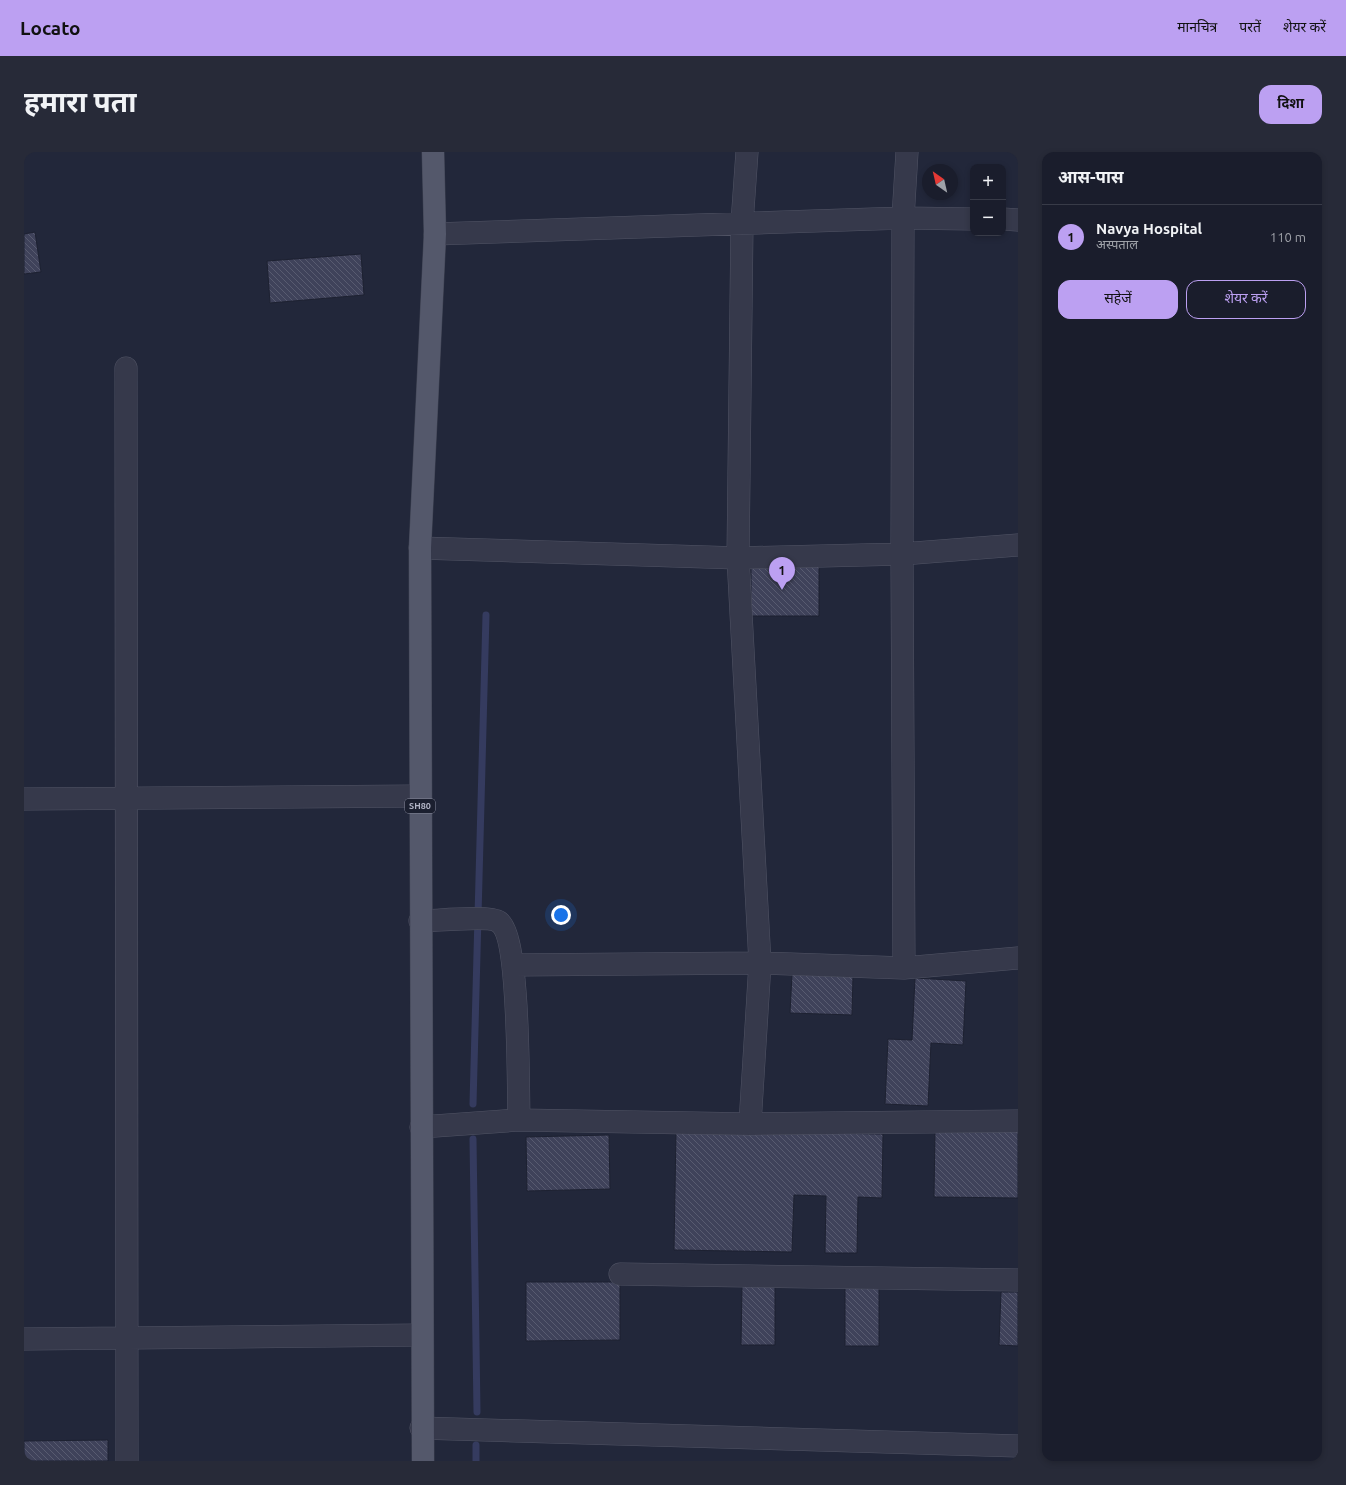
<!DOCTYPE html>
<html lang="hi">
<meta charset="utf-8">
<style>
:root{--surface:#1a1d2c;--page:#272a38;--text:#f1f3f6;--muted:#9fa2a9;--line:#383b48;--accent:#bca0f2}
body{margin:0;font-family:Ubuntu,"Noto Sans Devanagari",sans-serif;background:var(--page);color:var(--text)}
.controls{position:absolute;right:12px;top:12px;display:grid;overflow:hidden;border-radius:8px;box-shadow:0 2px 6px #0003}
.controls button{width:36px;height:36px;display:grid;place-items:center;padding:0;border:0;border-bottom:1px solid var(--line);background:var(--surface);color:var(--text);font:20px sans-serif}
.compass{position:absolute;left:898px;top:12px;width:36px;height:36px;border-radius:50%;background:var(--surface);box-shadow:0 2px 6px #0003;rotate:326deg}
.you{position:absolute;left:537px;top:763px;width:14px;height:14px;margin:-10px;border:3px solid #fff;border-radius:50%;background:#1a73e8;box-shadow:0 0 0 6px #1a73e833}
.badge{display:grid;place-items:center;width:26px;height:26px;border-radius:50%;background:var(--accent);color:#111;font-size:13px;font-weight:700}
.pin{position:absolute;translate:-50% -33px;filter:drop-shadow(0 1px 2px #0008)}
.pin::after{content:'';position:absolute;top:21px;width:14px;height:12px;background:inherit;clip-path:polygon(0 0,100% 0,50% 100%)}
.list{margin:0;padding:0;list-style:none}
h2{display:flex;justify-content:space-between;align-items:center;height:52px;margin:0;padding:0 16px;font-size:17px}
h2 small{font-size:13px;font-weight:400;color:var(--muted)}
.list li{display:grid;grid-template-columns:26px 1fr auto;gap:12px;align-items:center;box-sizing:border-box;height:64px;padding:0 16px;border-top:1px solid var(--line)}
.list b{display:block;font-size:15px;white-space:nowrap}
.list p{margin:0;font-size:13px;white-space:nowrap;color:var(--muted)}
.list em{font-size:13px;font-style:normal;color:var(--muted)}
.actions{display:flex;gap:8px;padding:12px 16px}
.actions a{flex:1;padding:9px 0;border:1px solid var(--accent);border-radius:12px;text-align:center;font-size:14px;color:var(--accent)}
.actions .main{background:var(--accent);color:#111}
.map{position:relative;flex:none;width:994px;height:1309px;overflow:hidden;border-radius:12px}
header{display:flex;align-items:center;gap:24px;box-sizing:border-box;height:56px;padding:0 20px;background:var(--accent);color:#111}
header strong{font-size:19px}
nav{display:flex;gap:22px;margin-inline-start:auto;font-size:14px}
.intro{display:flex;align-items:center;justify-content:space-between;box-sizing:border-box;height:96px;padding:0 24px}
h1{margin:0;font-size:28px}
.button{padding:10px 18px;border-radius:12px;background:var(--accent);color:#111;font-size:14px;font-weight:700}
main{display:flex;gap:24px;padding:0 24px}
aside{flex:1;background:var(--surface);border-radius:12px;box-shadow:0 2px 6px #0003}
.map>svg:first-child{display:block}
</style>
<header>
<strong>Locato</strong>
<nav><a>मानचित्र</a><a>परतें</a><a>शेयर करें</a></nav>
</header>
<div class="intro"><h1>हमारा पता</h1><a class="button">दिशा</a></div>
<main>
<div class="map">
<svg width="994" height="1309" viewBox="0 0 994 1309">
<defs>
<pattern id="building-back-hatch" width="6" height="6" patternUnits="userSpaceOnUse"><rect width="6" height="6" fill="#3f425a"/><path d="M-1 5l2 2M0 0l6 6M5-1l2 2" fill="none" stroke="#585b70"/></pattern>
</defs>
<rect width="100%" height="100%" fill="#22273a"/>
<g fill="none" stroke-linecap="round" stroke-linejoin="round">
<path stroke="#353b5f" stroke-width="7" d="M 449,952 L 462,463
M 449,987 L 453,1260
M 452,1309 L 452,1293"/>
</g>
<path fill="url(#building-back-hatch)" stroke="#1d2131" d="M 11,80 L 17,120 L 0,122 L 0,82 Z
M 337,102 L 340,143 L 246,151 L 243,109 Z
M 727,413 L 795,413 L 795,464 L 727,464 Z
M 768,822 L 829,824 L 828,863 L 766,861 Z
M 891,826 L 942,829 L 939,893 L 907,891 L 904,954 L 861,952 L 864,887 L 888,888 Z
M 911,978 L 994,979 L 994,1046 L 910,1045 Z
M 652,979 L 859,982 L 858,1046 L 834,1045 L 833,1101 L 801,1101 L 802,1044 L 770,1043 L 768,1100 L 650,1098 Z
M 585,983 L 586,1037 L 503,1039 L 502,985 Z
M 502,1130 L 596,1130 L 596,1188 L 502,1189 Z
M 718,1134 L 751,1134 L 751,1193 L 717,1193 Z
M 821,1136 L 855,1136 L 855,1194 L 821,1194 Z
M 977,1140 L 994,1140 L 994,1194 L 975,1193 Z
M 84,1288 L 84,1309 L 0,1309 L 0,1289 Z"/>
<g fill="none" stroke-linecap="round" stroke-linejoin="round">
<defs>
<path id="minor" d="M 723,0 L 718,71 L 714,406 L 736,811 L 726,972
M 979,67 L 994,68
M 411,82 L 879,66 L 949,67
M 102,216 L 103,1309
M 396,396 L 714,406 L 878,402 L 994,393
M 0,647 L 396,644
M 396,769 C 411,769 465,763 475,770 C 496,785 494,937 495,968
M 489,813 L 736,811 L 880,816 L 994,806
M 880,816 L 878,402 L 879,66 L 883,0
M 397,975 L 495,968 L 726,972 L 994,969
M 596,1122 L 994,1128
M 0,1187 L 397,1183
M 397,1276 L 994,1294"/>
<path id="major" d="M 399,1309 L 396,396 L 411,82 L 409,0"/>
</defs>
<use href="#minor" stroke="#515465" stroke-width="23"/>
<use href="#major" stroke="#3f4353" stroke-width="23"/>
<use href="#minor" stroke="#36394b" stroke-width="22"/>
<use href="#major" stroke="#54586b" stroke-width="22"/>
</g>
<g text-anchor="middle" stroke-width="3" stroke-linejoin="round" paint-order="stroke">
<rect fill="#1b1f2f" stroke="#848799" stroke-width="1" x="381" y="647" width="30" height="14" rx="3"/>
<g font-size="9" font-weight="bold" fill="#b1b4c6">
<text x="396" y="657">SH80</text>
</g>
</g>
</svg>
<div class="controls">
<button>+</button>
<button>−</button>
</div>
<svg class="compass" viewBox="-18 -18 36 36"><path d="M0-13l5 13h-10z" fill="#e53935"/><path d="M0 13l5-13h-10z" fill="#9fa2a9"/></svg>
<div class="you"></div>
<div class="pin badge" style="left:758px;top:438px">1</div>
</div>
<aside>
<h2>आस-पास<small></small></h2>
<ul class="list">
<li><span class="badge">1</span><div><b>Navya Hospital</b><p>अस्पताल</p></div><em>110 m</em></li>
</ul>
<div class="actions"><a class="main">सहेजें</a><a>शेयर करें</a></div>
</aside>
</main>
